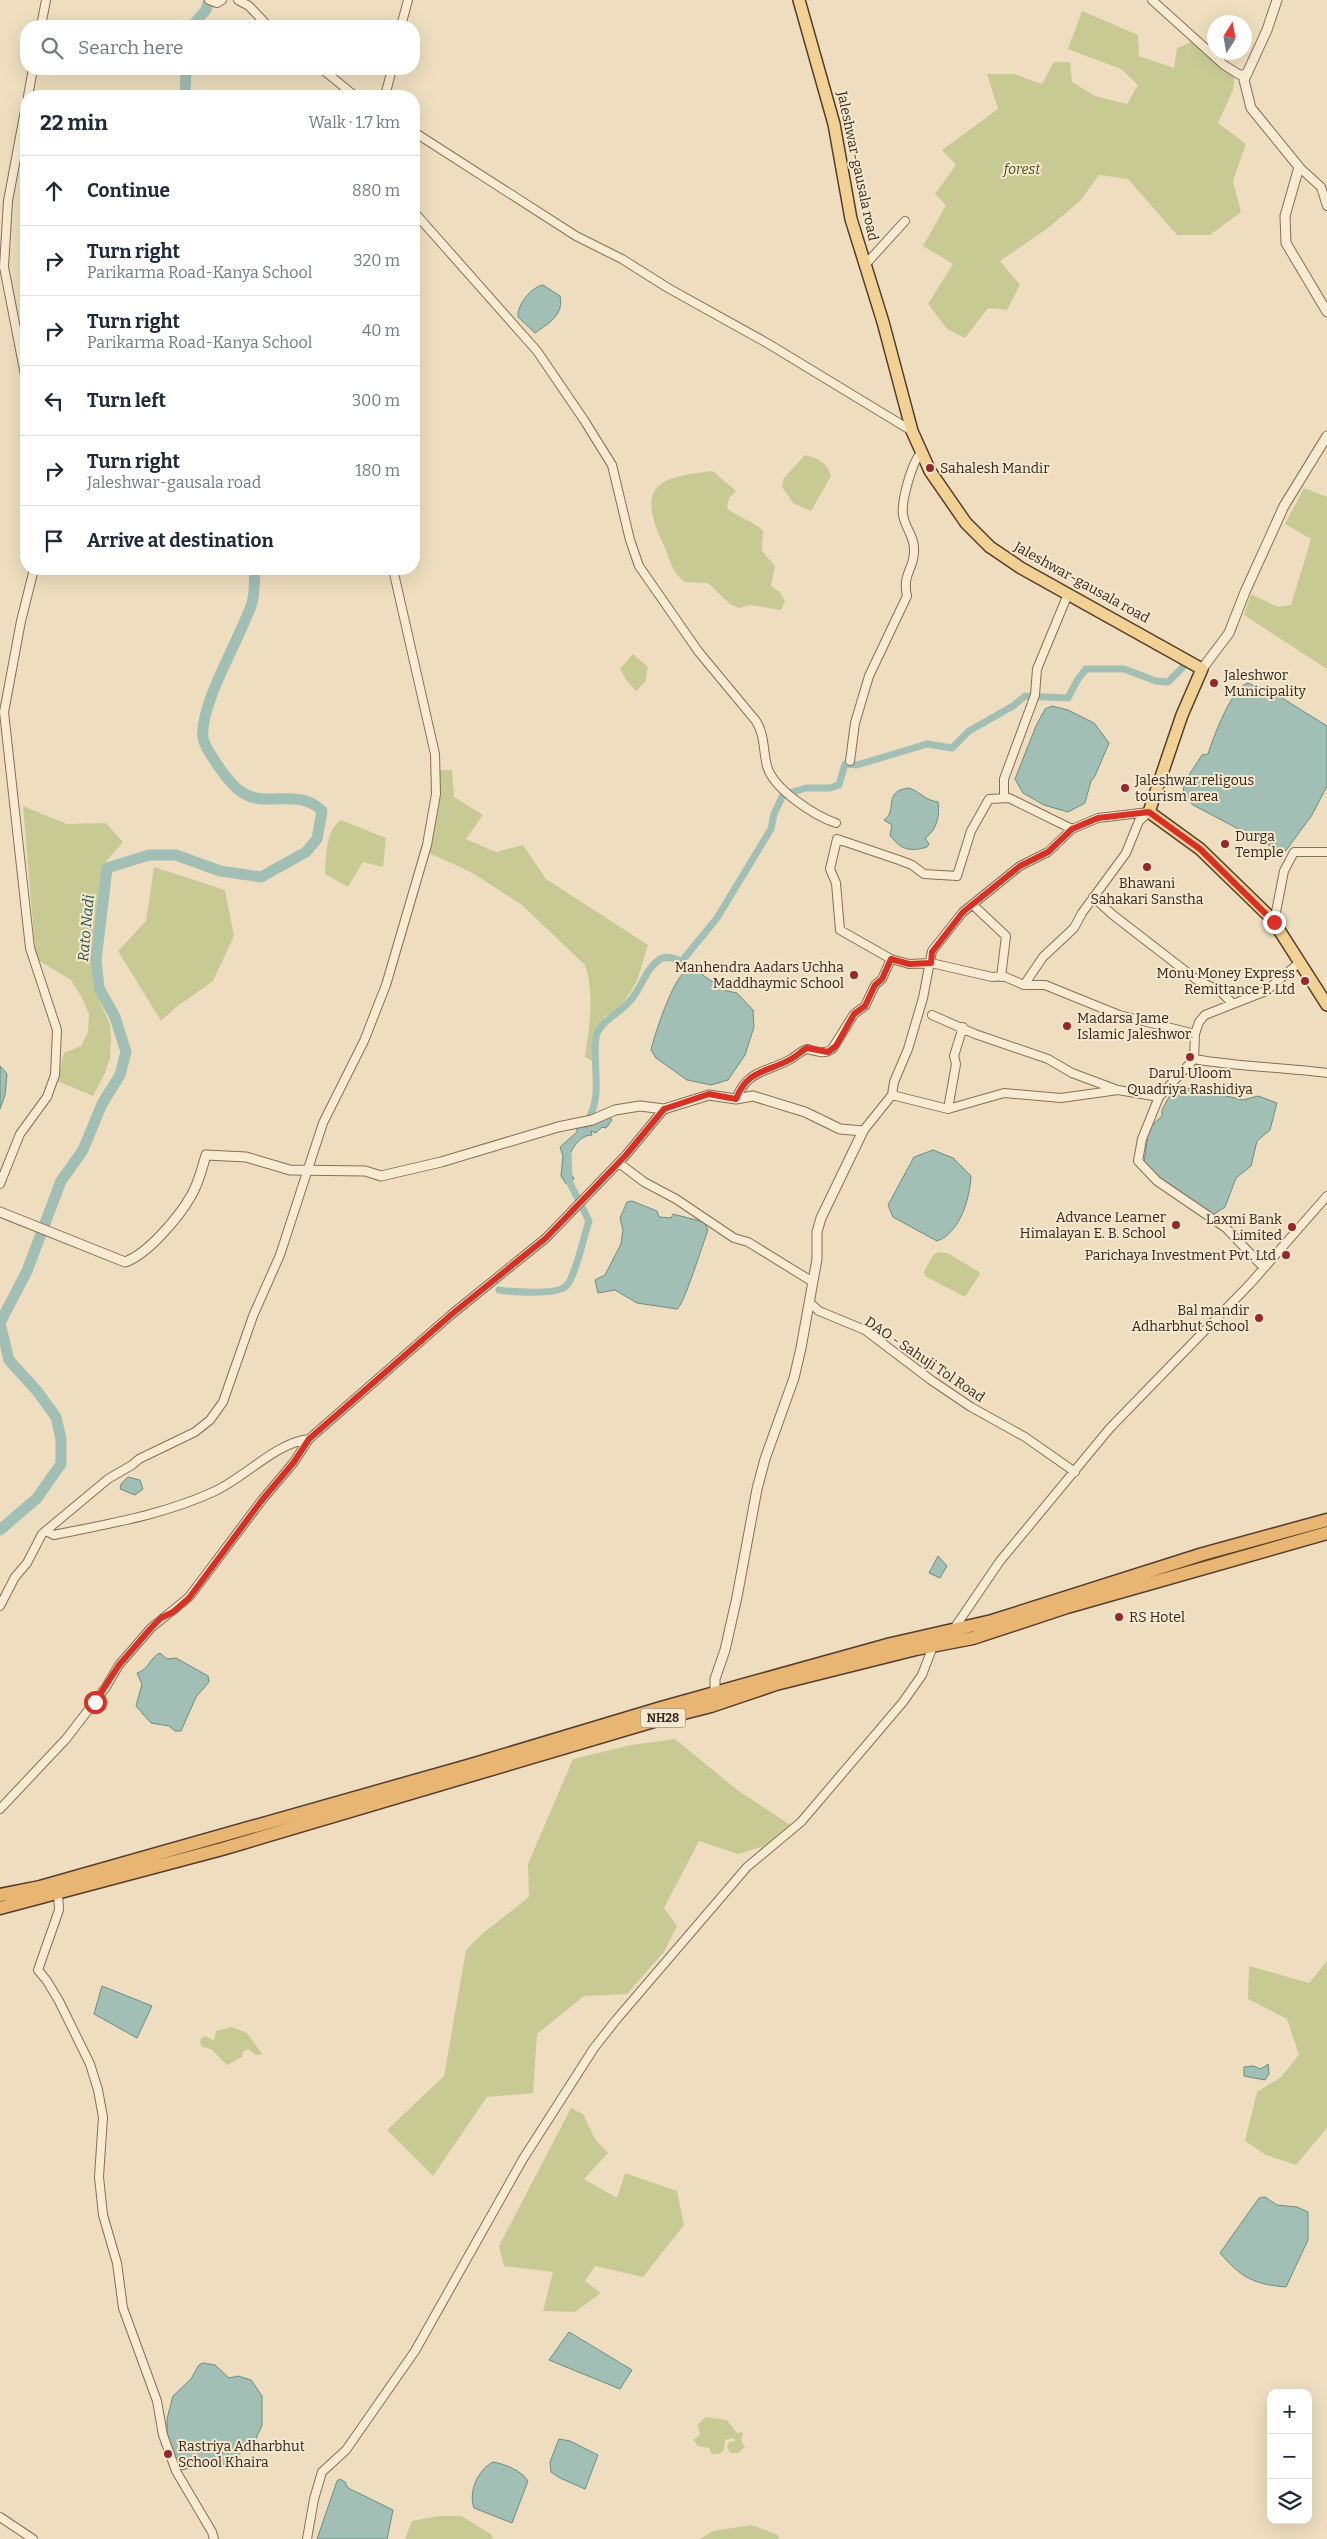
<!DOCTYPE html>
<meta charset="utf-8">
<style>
:root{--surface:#fff;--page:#f2f2f3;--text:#1f2937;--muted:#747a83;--line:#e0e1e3}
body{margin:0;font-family:Bitter,serif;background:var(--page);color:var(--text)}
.controls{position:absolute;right:15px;bottom:15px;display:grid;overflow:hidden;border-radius:10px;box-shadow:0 5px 20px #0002}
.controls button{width:45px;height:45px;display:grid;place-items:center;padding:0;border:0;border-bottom:1px solid var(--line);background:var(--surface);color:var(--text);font:25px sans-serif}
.compass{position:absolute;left:1207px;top:15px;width:45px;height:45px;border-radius:50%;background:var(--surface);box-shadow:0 5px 20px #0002;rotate:11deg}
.stop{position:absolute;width:15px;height:15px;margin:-11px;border:4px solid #d93025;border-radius:50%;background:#fff}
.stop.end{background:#d93025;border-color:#fff;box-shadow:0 1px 5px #0008}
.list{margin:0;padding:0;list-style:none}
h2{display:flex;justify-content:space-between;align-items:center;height:65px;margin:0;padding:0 20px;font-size:21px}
h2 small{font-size:16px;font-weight:400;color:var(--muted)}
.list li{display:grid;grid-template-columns:32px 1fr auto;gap:15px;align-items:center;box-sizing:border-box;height:70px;padding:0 20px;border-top:1px solid var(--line)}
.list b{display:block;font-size:19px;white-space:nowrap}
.list p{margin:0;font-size:16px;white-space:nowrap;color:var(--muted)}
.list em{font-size:16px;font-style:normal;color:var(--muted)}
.icon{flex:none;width:28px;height:28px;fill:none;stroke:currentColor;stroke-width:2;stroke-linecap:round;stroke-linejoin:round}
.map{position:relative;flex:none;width:1327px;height:2539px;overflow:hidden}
.search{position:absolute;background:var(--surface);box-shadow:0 5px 20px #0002;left:20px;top:20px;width:400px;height:55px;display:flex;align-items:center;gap:12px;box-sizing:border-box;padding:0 18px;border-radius:20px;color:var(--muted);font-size:19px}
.panel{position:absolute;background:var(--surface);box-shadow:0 5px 20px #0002;left:20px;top:90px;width:400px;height:485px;border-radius:20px}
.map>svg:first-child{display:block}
</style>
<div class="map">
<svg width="1327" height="2539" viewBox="0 0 1327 2539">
<rect width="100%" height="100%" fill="#eedebf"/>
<path fill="#c7cb93" d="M 1082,11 L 1138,35 L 1139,56 L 1174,68 L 1177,48 L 1193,41 L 1235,75 L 1233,90 L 1218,123 L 1246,144 L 1233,181 L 1241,212 L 1210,235 L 1177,235 L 1128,179 L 1099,175 L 1080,201 L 1048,228 L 1000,261 L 1020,285 L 1007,310 L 988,308 L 965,338 L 947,329 L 928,304 L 953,264 L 923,246 L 946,205 L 935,194 L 956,165 L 942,150 L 998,109 L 987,74 L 1014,74 L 1042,84 L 1054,62 L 1070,62 L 1072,82 L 1095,96 L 1127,104 L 1138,85 L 1121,69 L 1068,49 Z
M 805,455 C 819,459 827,462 831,476 L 811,511 L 793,503 L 782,487 L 784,478 Z
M 713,471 L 736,491 L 729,498 L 727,508 C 738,518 753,520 763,531 L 762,551 L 775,566 L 771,586 L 780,592 L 785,601 L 781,610 L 750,605 L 739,608 L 730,604 L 708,583 L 685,582 C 670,570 672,563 664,546 C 636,487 655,477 713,471 Z
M 1304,488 L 1327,497 L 1327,669 L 1244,615 L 1251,594 L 1278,607 L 1291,605 L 1311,539 L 1285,524 Z
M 633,654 L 648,667 L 645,682 L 636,691 L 627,681 L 620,669 Z
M 438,770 L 452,770 L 454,797 L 483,815 L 466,839 L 496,852 L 523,845 L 546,879 L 648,945 L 637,981 L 619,1010 L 605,1016 L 592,1061 L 585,1057 C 589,1029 595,993 585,965 L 522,905 L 471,872 L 429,853 L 437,812 Z
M 23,806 L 67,824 L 106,823 L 123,842 L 103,865 L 91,958 L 93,987 L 110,1024 L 111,1037 L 110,1058 L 105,1073 L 93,1096 L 57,1081 L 64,1053 L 81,1046 L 88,1032 L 89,1014 L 82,998 L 71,980 L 36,959 Z
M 341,820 L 386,838 L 383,867 L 363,862 L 348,887 L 325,874 C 326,857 325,831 341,820 Z
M 154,867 L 225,890 L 234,936 L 213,981 L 175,1008 L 161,1021 L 118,951 L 146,921 Z
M 940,1252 L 947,1253 L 978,1271 L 980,1274 L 965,1297 L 925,1276 L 924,1271 L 934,1254 Z
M 675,1739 L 736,1789 L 790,1825 L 765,1846 L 738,1854 L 699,1841 L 664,1908 L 677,1926 L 664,1952 L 627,1994 L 584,1996 L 537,2034 L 533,2093 L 487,2097 L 433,2176 L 387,2130 L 444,2076 L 466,1950 L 482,1934 L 529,1897 L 528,1864 L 573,1759 L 631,1745 Z
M 1327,1961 L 1327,2128 L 1296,2165 L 1266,2155 L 1245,2141 L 1257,2092 L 1280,2078 L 1299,2055 L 1287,2019 L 1248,1999 L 1249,1966 L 1309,1983 Z
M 232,2027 L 247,2033 L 262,2054 L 256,2055 L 248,2049 L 243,2052 L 242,2057 L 227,2065 L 211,2049 L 202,2047 L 200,2042 L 201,2038 L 206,2036 L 214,2041 L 216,2031 Z
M 571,2108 L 583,2114 L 595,2139 L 608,2153 L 584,2179 L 617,2198 L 625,2173 L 677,2191 L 684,2225 L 643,2277 L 595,2266 L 585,2281 L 601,2293 L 575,2312 L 543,2311 L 553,2272 L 504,2266 L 499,2246 Z
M 706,2417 L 727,2420 L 737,2433 L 743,2432 L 741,2440 L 745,2447 L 738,2453 L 731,2453 L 727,2448 L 729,2442 L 735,2441 L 734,2438 L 725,2440 L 724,2450 L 719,2454 L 712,2454 L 709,2448 L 698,2446 L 693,2440 L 700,2435 L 698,2424 Z
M 438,2516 L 461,2516 L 491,2534 L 493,2539 L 405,2539 L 412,2521 Z
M 752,2525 L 778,2535 L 779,2539 L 700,2539 L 713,2531 Z"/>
<path fill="#a2bfb5" stroke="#698d82" d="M 543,285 L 560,296 C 564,315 549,323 535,333 L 518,317 C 517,305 531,287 543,285 Z
M 1248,683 L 1282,698 L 1327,726 L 1327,786 L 1312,815 L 1284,853 L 1193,805 L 1183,795 L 1184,783 L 1202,755 L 1208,754 C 1213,738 1232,687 1248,683 Z
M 1052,706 L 1068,710 L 1094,723 L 1109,743 L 1095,776 L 1091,781 L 1085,803 L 1068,812 L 1044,805 L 1023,793 L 1015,779 L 1036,726 L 1045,709 Z
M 909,788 C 921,792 924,800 938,802 C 940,816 937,830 925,838 L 929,844 L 927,847 C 911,852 900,850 890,835 L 892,825 L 884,820 C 886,818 888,817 889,815 C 894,804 887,790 909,788 Z
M 696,968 L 704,976 L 727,991 L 737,993 L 753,1010 L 754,1027 L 745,1055 L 728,1080 L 711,1085 L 687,1080 L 656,1058 L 651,1050 C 654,1036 673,979 685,972 C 688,970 693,969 696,968 Z
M 0,1066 L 7,1074 L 5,1095 L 0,1109 Z
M 1183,1088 L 1197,1089 L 1243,1100 L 1258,1096 L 1277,1103 L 1270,1130 L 1257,1141 L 1251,1166 L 1236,1178 L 1225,1207 L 1213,1215 L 1160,1178 L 1144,1162 L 1149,1128 L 1162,1116 L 1162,1110 L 1169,1097 L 1177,1094 Z
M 609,1116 L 612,1120 L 606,1128 L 602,1127 L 596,1133 L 591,1131 L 592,1135 C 578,1135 568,1153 567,1167 L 574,1179 L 566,1184 L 561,1176 L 563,1156 L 560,1147 L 577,1132 L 577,1126 L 586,1127 Z
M 933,1150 L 953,1158 L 971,1176 C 970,1198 960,1233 937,1241 L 893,1217 L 888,1205 L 914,1157 Z
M 632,1201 L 657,1211 L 659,1217 L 671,1218 L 673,1214 L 704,1222 L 708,1230 C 703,1243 684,1305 677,1309 L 637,1303 L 615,1290 L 598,1293 L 595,1280 L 605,1275 L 621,1244 L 623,1230 L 620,1218 L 627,1202 Z
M 128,1477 L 140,1480 L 143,1489 L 135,1495 L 120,1489 L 121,1484 Z
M 938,1556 L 947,1566 L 940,1578 L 929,1573 Z
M 160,1653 L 167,1659 L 176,1658 L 208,1676 L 209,1682 L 196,1697 L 181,1731 L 175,1731 L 169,1726 L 151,1723 L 136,1706 L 142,1684 L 137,1673 C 149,1670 149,1658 160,1653 Z
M 102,1986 L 152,2006 L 137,2038 L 94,2014 Z
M 1268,2064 L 1269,2074 L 1265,2080 L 1244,2076 L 1244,2067 L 1253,2066 L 1261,2069 Z
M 1265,2197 L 1277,2205 L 1297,2207 L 1308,2212 L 1308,2240 L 1286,2287 C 1253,2284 1242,2278 1220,2253 L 1259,2198 Z
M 569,2332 L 632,2370 L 620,2389 L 549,2360 Z
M 203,2363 L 215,2365 L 229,2378 L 238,2376 L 251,2380 L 262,2396 L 262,2425 L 255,2441 L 238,2455 L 230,2466 L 221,2468 L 208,2463 L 182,2470 L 167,2439 L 167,2419 L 173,2396 L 191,2379 L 199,2365 Z
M 559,2439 L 570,2441 L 598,2455 L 585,2489 L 560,2478 L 551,2472 L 550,2462 Z
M 493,2462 C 505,2464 522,2471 528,2481 L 512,2523 L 474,2508 C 468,2491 478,2470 493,2462 Z
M 340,2479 L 345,2482 L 348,2488 L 393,2510 L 387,2539 L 317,2539 L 337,2481 Z"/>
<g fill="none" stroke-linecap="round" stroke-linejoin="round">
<path stroke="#a2bfb5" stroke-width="7" d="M 586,1123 C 604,1098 592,1065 596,1038 C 598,1022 620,1013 629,1002 C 642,989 644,970 660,959 C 667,955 675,959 682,961 L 717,918 L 771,829 L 774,814 L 783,795 L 806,788 L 830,788 L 839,785 L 845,764 L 857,765 L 927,744 L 952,748 L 969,731 L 1013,706 L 1025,696 L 1068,698 L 1078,679 L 1086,669 L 1124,669 L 1156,681 L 1168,682 L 1183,667
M 499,1290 C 512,1292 554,1295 565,1287 C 575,1280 584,1235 589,1221 L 569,1181 L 568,1154"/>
<path stroke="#a2bfb5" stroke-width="11" d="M 192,26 L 206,10 L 209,0
M 185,96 L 186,69
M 0,1530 L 37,1498 L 61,1464 L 61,1439 L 56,1417 L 37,1391 L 9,1360 L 0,1323 L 27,1271 L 61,1181 L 83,1150 L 102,1104 L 120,1075 L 126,1052 L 115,1017 L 99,988 L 96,960 L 107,868 L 149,855 L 176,855 L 220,871 L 261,877 L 306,852 L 317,839 L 322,811 C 296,786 266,810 240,791 C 230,784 205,750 203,738 C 199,705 241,637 252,603 C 255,593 254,580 255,569"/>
<defs>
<path id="minor" d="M 209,0 L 217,3 L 222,0
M 238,0 L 249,6 L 268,26
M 1152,0 L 1224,65 L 1240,75 L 1248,73
M 41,26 L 46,0
M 401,26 L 408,0
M 322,69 L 355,96
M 28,96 L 33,69
M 385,96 L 392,69
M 26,105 L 8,201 L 4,267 L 26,380
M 414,132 L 576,236 L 622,259 L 668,288 L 767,343 L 912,431
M 1299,167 L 1321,187 L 1327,206
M 414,212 L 537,351 L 584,420 L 612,465 L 630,540 L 639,566 L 698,651 L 756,721 C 765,735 763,751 767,766 C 773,789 815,816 836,823
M 865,265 L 905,221
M 850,761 L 855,723 L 869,676 L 907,596 C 902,573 914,570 914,551 C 915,537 905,528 903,515 C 901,501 912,462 921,453
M 1004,797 L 1004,779 L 1035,695 L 1037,669 L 1068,594
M 1093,897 L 1113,915 L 1197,980 L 1220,991 L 1232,1003
M 973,905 L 1006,936 L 1001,977
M 1274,922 L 1284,871 L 1294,852 L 1327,852
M 891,959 L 840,930 L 836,883 L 830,869 L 837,839 L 899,860 L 912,865 L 924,874 L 957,876 L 971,831 L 989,799 L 1009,798 L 1072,829
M 1024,985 L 1043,957 L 1074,928 L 1082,913 L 1126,853 L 1139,821 L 1148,813
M 932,1015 L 975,1034 L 1048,1059 L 1072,1073 L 1115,1089
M 1194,1059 C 1238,1067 1283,1067 1327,1073
M 892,1095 L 948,1109 L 1004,1093 L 1061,1098 L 1118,1090 L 1159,1097 L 1194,1059 L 1195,1034
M 1159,1097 L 1142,1139 L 1138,1161 L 1157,1181 L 1226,1228 L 1264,1268
M 736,1099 C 748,1069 766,1073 791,1059 C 796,1056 801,1051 807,1049 C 816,1051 824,1055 832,1049 L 854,1014 L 865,1006 L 875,985 L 882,979 L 891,959 L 909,964 L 931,963 L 992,977 L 1003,976 L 1024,985 L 1045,985 L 1119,1015 L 1195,1034 L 1199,1022 L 1205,1015 L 1266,991 L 1300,962
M 948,1109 L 956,1064 L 954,1056 L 963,1027
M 863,1131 L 892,1095 L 894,1082 L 908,1049 L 923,998 L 932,951 L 963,912 L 1020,866 L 1048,852 L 1072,829 L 1098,818 L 1149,812
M 619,1163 L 644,1182 L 676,1199 L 734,1238 L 748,1242 L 813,1282
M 0,1184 L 20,1134 L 47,1097 L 55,1075 L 57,1030 L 30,948 L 4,712 L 21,621 L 34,569
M 809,1302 L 819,1311 L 865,1330 L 931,1380 L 971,1407 L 1025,1437 L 1075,1472
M 46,1531 L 54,1535 C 107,1524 163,1515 213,1492 C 245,1478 275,1443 309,1439
M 0,1606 L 15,1577 L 27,1563 L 42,1534 L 108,1479 L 132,1465 L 139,1459 L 195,1432 L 210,1420 L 223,1402 L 253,1316 L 280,1255 L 323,1123 L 364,1041 L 386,985 L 427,845 L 436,794 L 435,754 L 393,569
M 953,1630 L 1000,1561 L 1110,1428 L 1250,1284 L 1327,1196
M 0,1809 L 66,1739 L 106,1687 L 119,1665 L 151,1628 L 189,1597 L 262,1500 L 294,1462 L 309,1439 L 452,1314 L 546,1238 L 626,1155 L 664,1109
M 58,1893 L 59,1910 L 38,1970 L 47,1981 L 59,2001 L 90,2064 L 98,2090 L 103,2117 L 99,2177 L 103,2215 L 117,2263 L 123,2308 L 157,2401 L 163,2435 L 176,2471 L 212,2532 L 214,2539
M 0,2517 L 33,2539
M 307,2539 L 314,2499 L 322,2472 L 346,2450 L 415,2351 L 523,2159 L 594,2048 L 616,2020 L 747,1867 L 801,1822 L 903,1702 L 922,1675 L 933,1646"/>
<path id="tertiary" d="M 1277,0 L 1267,30 L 1244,80 L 1251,108 L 1299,167 L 1285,216 L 1286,243 L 1327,312
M 1202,669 L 1229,633 L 1245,592 L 1284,506 L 1327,436
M 0,1212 L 125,1262 C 148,1254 179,1217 191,1196 C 199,1183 202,1168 206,1155 L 246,1157 L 290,1170 L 365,1171 L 381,1176 L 441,1162 L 558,1127 L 592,1120 L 615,1110 L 640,1106 L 664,1109 L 709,1095 L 736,1099 L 753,1096 L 805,1112 L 840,1129 L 863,1131 L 821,1218 L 817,1232 L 817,1259 L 801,1348 L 794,1378 L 765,1459 L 757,1489 L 737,1597 L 725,1650 L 715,1679 L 715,1692"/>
<path id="primary" d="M 799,0 L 834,124 L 851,219 L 883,322 L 912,431 L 930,471 L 966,523 L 990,547 L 1021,568 L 1202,669 L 1182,715 L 1149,812 L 1200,849 L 1272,919 L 1327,1005"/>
<path id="trunk" d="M 0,1895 L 40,1887 L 471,1765 L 661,1708 L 891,1644 L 992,1621 L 1203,1554 L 1327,1520
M 0,1908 L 222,1849 L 664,1718 L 711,1706 L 776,1684 L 916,1649 L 973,1638 L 1067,1607 L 1327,1533"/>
</defs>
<use href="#minor" stroke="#866e57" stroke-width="10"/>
<use href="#tertiary" stroke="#866e57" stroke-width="11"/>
<use href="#primary" stroke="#533d2c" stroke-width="14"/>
<use href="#trunk" stroke="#533d2c" stroke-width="15"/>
<use href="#minor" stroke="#f9ebd2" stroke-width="8"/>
<use href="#tertiary" stroke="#f9ebd2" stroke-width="9"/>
<use href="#primary" stroke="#f2d195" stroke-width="11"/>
<use href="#trunk" stroke="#e8b572" stroke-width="12"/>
</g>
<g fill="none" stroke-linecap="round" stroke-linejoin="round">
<path stroke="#d93025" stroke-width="6" d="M 95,1702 L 119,1665 L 151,1628 L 161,1618 L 173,1612 L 189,1598 L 262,1500 L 294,1462 L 309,1439 L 452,1314 L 546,1238 L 626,1155 L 664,1109 L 709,1094 L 736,1099 C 748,1069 766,1073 791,1059 C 797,1056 801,1051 807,1048 L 828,1052 L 836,1046 L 854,1014 L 865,1006 L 875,985 L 882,979 L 891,959 L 909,964 L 931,963 L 932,952 L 963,912 L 1020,866 L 1048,852 L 1072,829 L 1098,818 L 1149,812 L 1200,849 L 1274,922"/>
</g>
<g fill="#95272d" stroke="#f5e8ce" stroke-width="2">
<circle cx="930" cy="468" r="5"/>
<circle cx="1214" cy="683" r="5"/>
<circle cx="1125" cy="788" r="5"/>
<circle cx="1225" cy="844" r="5"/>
<circle cx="1147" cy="867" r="5"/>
<circle cx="854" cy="975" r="5"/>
<circle cx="1305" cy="981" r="5"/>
<circle cx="1067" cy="1026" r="5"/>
<circle cx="1190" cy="1057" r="5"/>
<circle cx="1176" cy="1225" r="5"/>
<circle cx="1292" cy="1227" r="5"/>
<circle cx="1286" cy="1255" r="5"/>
<circle cx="1259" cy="1318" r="5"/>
<circle cx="1119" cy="1617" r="5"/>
<circle cx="168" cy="2454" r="5"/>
</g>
<g text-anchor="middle" stroke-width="4" stroke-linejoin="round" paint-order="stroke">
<rect fill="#f5e8ce" stroke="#6f6151" stroke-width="1" x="640.5" y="1708.5" width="45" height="19" rx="4"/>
<g font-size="12" font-weight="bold" fill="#35271c">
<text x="663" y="1722">NH28</text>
</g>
<g font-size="14" fill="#35271c" stroke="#f5e8ce">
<text transform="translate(858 166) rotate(78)" y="5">Jaleshwar-gausala road</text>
<text transform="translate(1082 582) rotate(29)" y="5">Jaleshwar-gausala road</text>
<text transform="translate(925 1359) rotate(34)" y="5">DAO - Sahuji Tol Road</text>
</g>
<g font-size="14" font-style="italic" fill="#485222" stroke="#f5e8ce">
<text x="1022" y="174">forest</text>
</g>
<g font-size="14" fill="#35271c" stroke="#f5e8ce" text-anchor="start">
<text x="940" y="473">Sahalesh Mandir</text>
<text x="1224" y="680">Jaleshwor<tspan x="1224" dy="16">Municipality</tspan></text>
<text x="1135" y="785">Jaleshwar religous<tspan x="1135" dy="16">tourism area</tspan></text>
<text x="1235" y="841">Durga<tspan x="1235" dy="16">Temple</tspan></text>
<text x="1147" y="888" text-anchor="middle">Bhawani<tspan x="1147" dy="16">Sahakari Sanstha</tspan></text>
<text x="844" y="972" text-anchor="end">Manhendra Aadars Uchha<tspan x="844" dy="16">Maddhaymic School</tspan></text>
<text x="1295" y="978" text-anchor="end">Monu Money Express<tspan x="1295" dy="16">Remittance P. Ltd</tspan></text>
<text x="1077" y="1023">Madarsa Jame<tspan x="1077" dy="16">Islamic Jaleshwor</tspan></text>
<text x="1190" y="1078" text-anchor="middle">Darul Uloom<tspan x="1190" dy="16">Quadriya Rashidiya</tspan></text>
<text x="1166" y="1222" text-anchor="end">Advance Learner<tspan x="1166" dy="16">Himalayan E. B. School</tspan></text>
<text x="1282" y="1224" text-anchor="end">Laxmi Bank<tspan x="1282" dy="16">Limited</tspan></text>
<text x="1276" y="1260" text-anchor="end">Parichaya Investment Pvt. Ltd</text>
<text x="1249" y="1315" text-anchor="end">Bal mandir<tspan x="1249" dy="16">Adharbhut School</tspan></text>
<text x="1129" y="1622">RS Hotel</text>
<text x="178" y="2451">Rastriya Adharbhut<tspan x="178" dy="16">School Khaira</tspan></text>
</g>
<g font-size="15" font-style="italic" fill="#2b5551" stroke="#f5e8ce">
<text transform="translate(86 928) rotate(-85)" y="5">Rato Nadi</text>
</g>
</g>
</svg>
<div class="controls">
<button>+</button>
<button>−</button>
<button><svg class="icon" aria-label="layers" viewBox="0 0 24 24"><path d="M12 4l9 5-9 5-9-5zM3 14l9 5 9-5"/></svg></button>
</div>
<svg class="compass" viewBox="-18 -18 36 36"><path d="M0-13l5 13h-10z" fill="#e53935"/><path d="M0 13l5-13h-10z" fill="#747a83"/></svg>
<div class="stop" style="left:95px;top:1702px"></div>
<div class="stop end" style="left:1274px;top:922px"></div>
<div class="search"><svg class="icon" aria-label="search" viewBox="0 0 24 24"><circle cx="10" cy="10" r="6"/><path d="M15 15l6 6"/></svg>Search here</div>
<section class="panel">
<h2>22 min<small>Walk · 1.7 km</small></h2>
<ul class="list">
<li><svg class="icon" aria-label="ahead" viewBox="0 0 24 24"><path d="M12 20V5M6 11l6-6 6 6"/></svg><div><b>Continue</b></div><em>880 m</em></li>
<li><svg class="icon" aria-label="right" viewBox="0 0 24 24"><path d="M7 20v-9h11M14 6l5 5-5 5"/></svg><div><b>Turn right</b><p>Parikarma Road-Kanya School</p></div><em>320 m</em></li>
<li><svg class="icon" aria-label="right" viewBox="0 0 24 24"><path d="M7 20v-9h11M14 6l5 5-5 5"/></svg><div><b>Turn right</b><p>Parikarma Road-Kanya School</p></div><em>40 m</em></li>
<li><svg class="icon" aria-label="left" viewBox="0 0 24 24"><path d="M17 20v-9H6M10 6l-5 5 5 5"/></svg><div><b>Turn left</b></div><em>300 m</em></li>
<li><svg class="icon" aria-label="right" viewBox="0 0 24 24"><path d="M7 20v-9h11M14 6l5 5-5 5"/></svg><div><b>Turn right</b><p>Jaleshwar-gausala road</p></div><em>180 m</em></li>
<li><svg class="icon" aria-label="arrive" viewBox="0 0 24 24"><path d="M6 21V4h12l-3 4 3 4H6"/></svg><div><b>Arrive at destination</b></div></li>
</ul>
</section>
</div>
